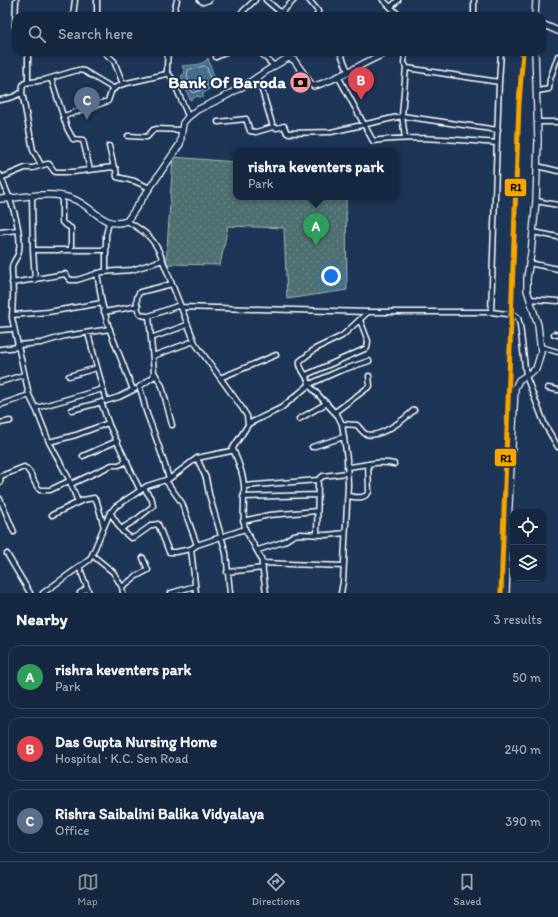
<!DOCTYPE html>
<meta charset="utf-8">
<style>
:root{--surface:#162841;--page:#23344c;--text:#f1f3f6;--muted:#9ea6b1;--line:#35445a;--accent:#8c9099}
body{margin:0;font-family:Itim,sans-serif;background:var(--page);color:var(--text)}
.controls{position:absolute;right:12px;bottom:12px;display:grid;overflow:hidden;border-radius:8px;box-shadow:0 1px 3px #0004}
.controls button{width:36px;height:36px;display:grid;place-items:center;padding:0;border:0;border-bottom:1px solid var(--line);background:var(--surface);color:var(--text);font:20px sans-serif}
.you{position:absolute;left:331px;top:276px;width:14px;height:14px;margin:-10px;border:3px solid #fff;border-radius:50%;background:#1a73e8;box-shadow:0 0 0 6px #1a73e833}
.badge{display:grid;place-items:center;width:26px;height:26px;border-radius:50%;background:var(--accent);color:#fff;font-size:13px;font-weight:700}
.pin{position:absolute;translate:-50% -33px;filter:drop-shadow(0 1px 2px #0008)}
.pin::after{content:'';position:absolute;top:21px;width:14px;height:12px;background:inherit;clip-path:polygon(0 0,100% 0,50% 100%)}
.popup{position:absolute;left:233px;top:148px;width:166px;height:52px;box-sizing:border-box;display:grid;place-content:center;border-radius:8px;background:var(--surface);filter:drop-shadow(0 1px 3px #0005);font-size:13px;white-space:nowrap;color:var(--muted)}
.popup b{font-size:15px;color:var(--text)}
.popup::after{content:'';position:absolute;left:50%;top:100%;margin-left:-8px;border:8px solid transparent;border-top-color:var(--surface)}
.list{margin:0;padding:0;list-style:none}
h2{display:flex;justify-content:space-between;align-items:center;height:52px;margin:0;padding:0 16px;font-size:17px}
h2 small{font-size:13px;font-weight:400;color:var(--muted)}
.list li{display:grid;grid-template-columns:26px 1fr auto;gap:12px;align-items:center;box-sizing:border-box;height:64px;margin:0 8px 8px;padding:0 8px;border:1px solid var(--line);border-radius:12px}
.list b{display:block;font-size:15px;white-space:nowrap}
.list p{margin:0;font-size:13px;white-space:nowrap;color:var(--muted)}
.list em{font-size:13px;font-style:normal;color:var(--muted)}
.icon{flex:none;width:22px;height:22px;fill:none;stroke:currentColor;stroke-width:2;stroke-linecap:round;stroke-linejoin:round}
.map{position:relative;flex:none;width:558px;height:593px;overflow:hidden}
.search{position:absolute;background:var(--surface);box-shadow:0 1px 3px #0004;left:12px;right:12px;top:12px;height:44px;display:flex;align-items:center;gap:10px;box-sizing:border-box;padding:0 14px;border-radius:12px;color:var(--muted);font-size:15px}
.sheet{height:268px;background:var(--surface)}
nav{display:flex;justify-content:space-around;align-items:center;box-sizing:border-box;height:56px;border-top:1px solid var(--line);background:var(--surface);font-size:11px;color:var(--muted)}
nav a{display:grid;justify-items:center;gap:2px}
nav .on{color:var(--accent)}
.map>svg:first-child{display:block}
</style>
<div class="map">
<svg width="558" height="593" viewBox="0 0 558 593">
<defs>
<pattern id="green-dots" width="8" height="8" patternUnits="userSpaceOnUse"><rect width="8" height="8" fill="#4f7071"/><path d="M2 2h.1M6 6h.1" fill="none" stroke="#698586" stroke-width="1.8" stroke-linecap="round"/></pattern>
</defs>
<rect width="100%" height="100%" fill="#1d3557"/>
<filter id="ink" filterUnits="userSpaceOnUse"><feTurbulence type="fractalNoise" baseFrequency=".025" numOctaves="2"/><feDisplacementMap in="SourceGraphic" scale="8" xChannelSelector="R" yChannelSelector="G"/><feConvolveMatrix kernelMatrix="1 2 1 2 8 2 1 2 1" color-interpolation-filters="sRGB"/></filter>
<g filter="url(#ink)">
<path fill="url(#green-dots)" stroke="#a7b8b8" d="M 173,157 L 236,162 L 236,197 L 346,197 L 347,290 L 287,299 L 284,228 L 228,226 L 220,265 L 166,264 Z"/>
<path fill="#456e8c" stroke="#8fa8ba" d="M 208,58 L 216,83 L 203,94 L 203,98 L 197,96 L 190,100 L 185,87 L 187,84 L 186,82 L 184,82 L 181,76 L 185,73 L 182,66 C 190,64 202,67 208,58 Z"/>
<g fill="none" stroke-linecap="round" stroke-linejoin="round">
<path stroke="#b5c5d1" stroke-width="1" d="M 205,66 L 207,68 L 211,82 L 199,91 L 193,93 C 189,88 191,83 187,77 L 188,70 Z"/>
<defs>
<path id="street" d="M 200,0 L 203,2 L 209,0
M 266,0 L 280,12 L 283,11 L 294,0
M 309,0 L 318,11 L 318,14 L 316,16
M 383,0 L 400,16
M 391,7 L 398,0
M 73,16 L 75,0
M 97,16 L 97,0
M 173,16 L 177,0
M 238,16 L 255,0
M 474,16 L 474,0
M 15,26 L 16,0
M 104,52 L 114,61 L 123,84
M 260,52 L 274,66
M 340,52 L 348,71
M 405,52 L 404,63 L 407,68 L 499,82 L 491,312
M 216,57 L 226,52
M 167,72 L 172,78 L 188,116
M 338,76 L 373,141 C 414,135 456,140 497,143
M 258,77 L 273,127 L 277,128 L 284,126 L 287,133 L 331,132 L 402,116 L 498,130
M 51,78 L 67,128 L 73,139 L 83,140 L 90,170
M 28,82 L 28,52
M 499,82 L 501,52
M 537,91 L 549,89 L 550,79 L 558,56
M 22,92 L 33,150 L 41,165
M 0,100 C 7,99 16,97 22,92 L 23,85 L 25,83 L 44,80 L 78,70 L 84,71 L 114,89
M 64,116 L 108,101 L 112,89 L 123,84 L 166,74 C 169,68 165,61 169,52
M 218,122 L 246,119 L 250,131 L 256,132 L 273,127
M 538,122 L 558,122
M 128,136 L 147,137 L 153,130 L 157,129 L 182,130
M 405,138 L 402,116 L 406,67
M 109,146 L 114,168
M 537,166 L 558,171
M 0,175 C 9,195 22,228 19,250 C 19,257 13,260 12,267 L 13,295 L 12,318 L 29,395 L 37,411 L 49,442 L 68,477 L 78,502
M 1,178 L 25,168 L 33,168 L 47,164 L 49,164 L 54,171 L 56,172 L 73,172 L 113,167 L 116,169 L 117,177 L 134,181 L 150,188
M 32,196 L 33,250 L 35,280
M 62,196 L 62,222 L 64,224 L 71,228 L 71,249
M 536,201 L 558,205
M 0,232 L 18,230
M 533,232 L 558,237
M 33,250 L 106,250
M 529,263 L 558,269
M 106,272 L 106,235 L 109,222
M 97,273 L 102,303 L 109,328 L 133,390
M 12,283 L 65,274 L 66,275 L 70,280 L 77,280 L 102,272 L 132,270 L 163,260
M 530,299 L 558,301
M 181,307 L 368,312 L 491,312 L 515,315 L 518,318 L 520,325 L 526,376 L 545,425 L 558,447
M 104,312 L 138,306
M 12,315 L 48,312 L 102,303
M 149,316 C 147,316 144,316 142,315 C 136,312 135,296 140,292 L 172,284
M 0,330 L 14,329
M 88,333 L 106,401 L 119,397 L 135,389
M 554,334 L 558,335
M 151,338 L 187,325
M 17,345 L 41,343 L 65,336 L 110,329
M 541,347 L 558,352
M 0,349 L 18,347
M 153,356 L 194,341
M 154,372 L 162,386 L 172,425
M 306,375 L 367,348 L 368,341 L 360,320
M 69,376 L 97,368
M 220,378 L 276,355
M 0,382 L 24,375
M 310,384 L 339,371 L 369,361
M 309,385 L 338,416 L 342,424 L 347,459 L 348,485 L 343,582 L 341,593
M 548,388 L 558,390
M 101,402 L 109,425 L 140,490
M 0,405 L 29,395
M 36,408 L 103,389
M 72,410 L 102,402
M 335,412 L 370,386 L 369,376
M 299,419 L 327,403
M 0,423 L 10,421
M 248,424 L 281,408 L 309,385 C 309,376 298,369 300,361 L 315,349 L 342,336 L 368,312
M 342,424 L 357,425 C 360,428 363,433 366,434 C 379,439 405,419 414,410
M 49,442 L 76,435 L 108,423
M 312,447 L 344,437
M 83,456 L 117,441
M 197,458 L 206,478 L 209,494 L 226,553 L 230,593
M 347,467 C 363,466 378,460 394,464
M 169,479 C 163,457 155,435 147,414 C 143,404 144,396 139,387 L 153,377 L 154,372 L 149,316 L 180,305
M 166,481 L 182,503 L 197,545
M 0,482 L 1,476 L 24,467 C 32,470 33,484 40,490 L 50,490 L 69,481
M 71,484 L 112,465 L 119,465 L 127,461
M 244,486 L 318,480
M 348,496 C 355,497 364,500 369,492 L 368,464
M 243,497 L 318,495
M 0,499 L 14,532
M 110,512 L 122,531 L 131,538 L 135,537 L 152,525 L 158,524 L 169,552 L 176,552 L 191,549
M 52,515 L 83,500 L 94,498 L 97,502 L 104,527
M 243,521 L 269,515 L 317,511
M 121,529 L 137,519 L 153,506 L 152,500 L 144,488
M 245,529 L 261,558 L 266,593
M 317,535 L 318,480 L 323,476 L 347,473
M 258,550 L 283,542 L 294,535 L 300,534 L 327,535 L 345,533
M 7,554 L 30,593
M 92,555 L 113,572 L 122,587
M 262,563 L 343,566
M 79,566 L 89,593
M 227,572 L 263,568
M 43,593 L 89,560 L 92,555 L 109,515 L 115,507 L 147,486 L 169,479 L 197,458 L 231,451 L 248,425 L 247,416 L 242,408 L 195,343 L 161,256 C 154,238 144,231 127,221
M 80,593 L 87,588
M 123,593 L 122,587 L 135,577 L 148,570 L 143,558
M 171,593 L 195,586
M 196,593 L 191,549 L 197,545 L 245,529 C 242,514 245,500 244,485 C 243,472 238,461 233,449"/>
<path id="secondary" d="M 535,16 L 536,0
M 542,24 L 558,31
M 0,199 C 24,198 50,190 73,199 C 93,206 104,230 127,221 L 180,144 L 183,123 L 188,117 L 197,110 L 224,97 L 247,84 L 274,66 L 288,58 L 294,60 L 311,84 L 314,86 C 340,79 363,62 388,52
M 506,593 L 508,524 L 515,388 L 519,380 L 536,369 L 541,352 L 538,325 L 527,290 L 527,278 L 531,253 L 536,201 L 538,140 L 535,52"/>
</defs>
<use href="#street" stroke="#fff" stroke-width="7"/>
<use href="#secondary" stroke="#fff" stroke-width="8"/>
<use href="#street" stroke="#1d3557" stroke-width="4"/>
<use href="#secondary" stroke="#1d3557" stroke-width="5.5"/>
<defs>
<path id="rail-1" d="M 501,593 L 519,103 L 523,52"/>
</defs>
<use href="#rail-1" stroke="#1d3557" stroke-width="8"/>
<use href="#rail-1" stroke="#f7a600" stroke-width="5"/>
</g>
</g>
<defs>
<symbol id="bank-disc" viewBox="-11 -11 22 22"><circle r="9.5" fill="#ff9aa2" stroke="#1d3557"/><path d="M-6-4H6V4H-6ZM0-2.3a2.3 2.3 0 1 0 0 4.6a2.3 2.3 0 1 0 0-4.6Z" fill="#111"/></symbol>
</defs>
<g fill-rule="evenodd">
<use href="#bank-disc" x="288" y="70" width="25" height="25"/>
</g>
<g text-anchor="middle" stroke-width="3.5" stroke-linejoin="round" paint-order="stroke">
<g font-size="17" font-weight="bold" fill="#fff" stroke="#1d3557" text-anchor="end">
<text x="286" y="88">Bank Of Baroda</text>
</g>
</g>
<g stroke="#1d3557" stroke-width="1.5">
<rect x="504" y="178" width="23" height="19" rx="4" fill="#f7a600"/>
<rect x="494" y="448" width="23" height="19" rx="4" fill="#f7a600"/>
</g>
<g font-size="11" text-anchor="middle" font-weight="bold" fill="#111">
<text x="516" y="191">R1</text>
<text x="506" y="462">R1</text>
</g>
</svg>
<div class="controls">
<button><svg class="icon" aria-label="locate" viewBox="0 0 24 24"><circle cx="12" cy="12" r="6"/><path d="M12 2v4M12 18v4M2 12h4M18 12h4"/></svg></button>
<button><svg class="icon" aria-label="layers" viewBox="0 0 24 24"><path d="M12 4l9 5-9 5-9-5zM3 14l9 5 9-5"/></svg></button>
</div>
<div class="you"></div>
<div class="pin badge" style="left:316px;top:246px;background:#2e9e5b">A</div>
<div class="popup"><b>rishra keventers park</b>Park</div>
<div class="pin badge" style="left:361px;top:100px;background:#e0444e">B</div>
<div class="pin badge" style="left:87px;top:120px;background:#5c6f8a">C</div>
<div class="search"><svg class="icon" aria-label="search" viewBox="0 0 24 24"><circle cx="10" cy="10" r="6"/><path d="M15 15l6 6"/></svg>Search here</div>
</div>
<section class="sheet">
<h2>Nearby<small>3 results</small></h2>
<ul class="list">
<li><span class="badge" style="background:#2e9e5b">A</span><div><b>rishra keventers park</b><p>Park</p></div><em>50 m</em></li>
<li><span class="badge" style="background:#e0444e">B</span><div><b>Das Gupta Nursing Home</b><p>Hospital · K.C. Sen Road</p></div><em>240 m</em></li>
<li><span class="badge" style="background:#5c6f8a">C</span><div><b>Rishra Saibalini Balika Vidyalaya</b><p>Office</p></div><em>390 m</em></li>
</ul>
</section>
<nav>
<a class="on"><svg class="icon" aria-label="map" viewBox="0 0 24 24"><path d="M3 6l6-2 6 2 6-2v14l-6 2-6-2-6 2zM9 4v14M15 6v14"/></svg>Map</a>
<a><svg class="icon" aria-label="directions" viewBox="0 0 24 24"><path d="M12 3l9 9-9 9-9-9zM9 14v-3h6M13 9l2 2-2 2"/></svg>Directions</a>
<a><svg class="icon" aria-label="saved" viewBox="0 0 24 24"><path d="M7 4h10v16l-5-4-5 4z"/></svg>Saved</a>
</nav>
